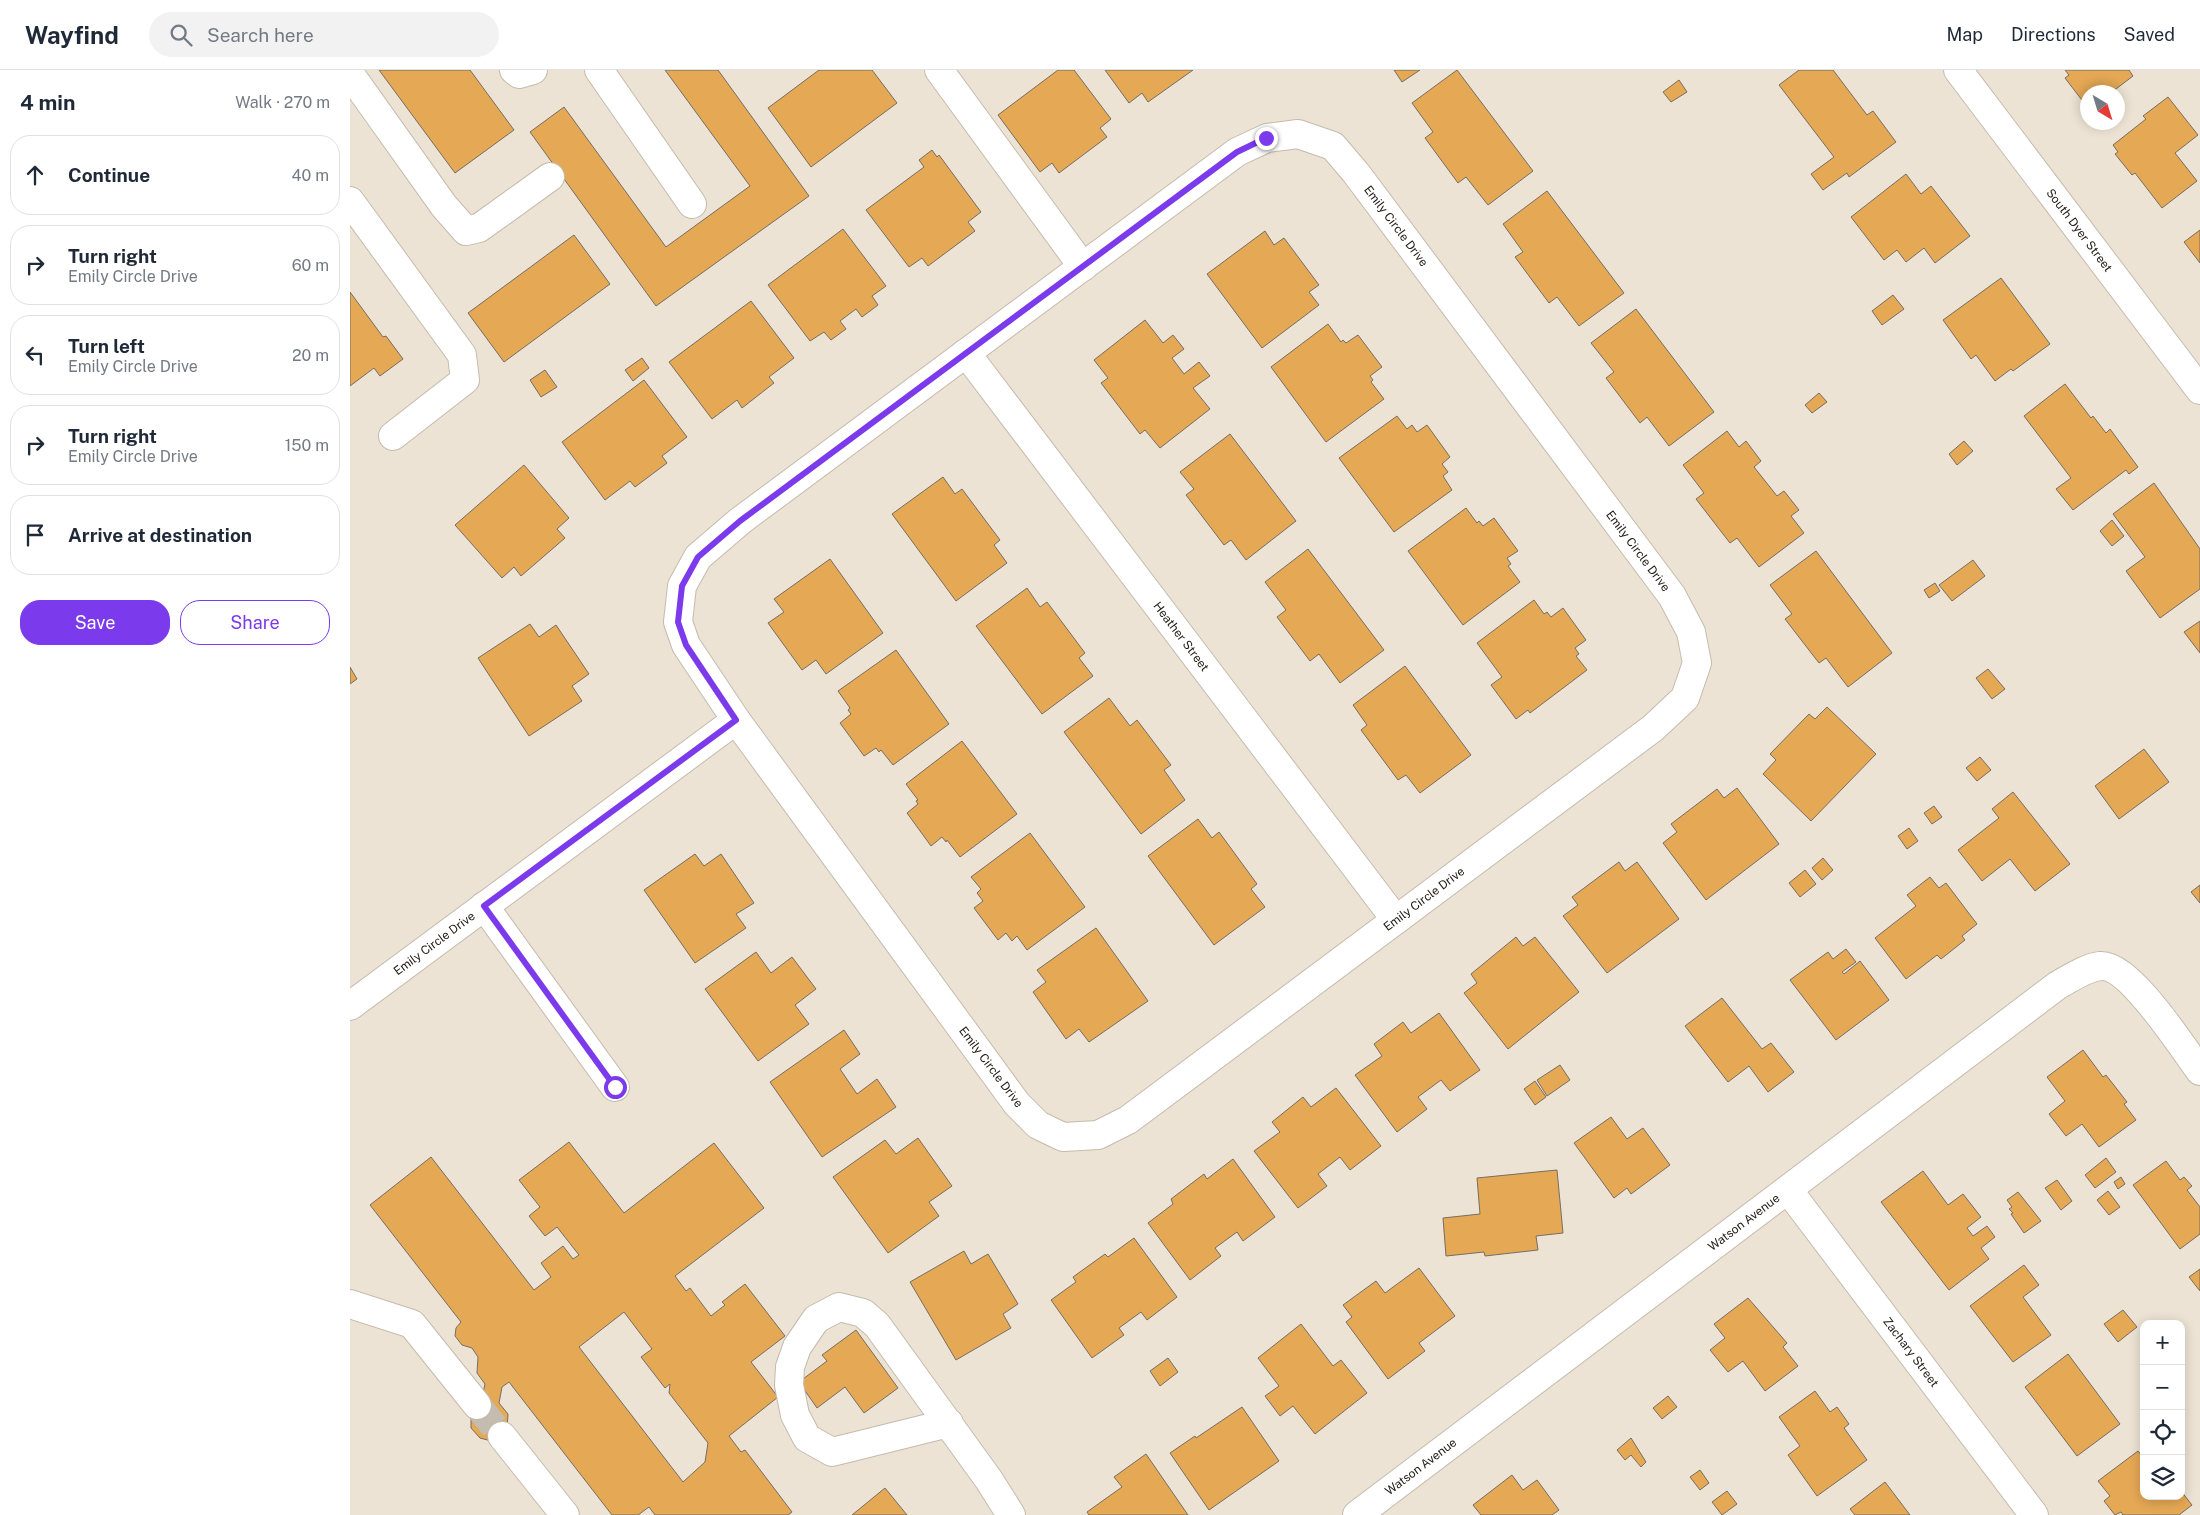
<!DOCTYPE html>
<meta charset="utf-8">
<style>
:root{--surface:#fff;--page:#f2f2f3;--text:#1f2937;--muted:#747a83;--line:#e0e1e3;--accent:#7c3aed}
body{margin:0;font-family:"Public Sans",sans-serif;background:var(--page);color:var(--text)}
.controls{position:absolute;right:15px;bottom:15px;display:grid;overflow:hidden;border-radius:10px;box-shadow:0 2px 12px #0003}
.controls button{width:45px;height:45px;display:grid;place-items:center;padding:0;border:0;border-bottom:1px solid var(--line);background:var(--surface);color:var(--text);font:25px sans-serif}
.compass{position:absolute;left:1730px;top:15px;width:45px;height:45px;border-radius:50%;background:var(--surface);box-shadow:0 2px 12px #0003;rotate:142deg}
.stop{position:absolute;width:15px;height:15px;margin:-11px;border:4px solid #7c3aed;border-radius:50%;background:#fff}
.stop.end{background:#7c3aed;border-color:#fff;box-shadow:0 1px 5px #0008}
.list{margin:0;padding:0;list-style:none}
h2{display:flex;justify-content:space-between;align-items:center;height:65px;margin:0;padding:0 20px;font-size:21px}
h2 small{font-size:16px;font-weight:400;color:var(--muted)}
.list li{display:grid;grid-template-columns:32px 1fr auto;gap:15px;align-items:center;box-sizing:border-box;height:80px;margin:0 10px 10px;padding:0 10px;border:1px solid var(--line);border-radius:20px}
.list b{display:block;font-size:19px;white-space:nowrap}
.list p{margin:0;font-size:16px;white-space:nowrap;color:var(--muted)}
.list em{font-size:16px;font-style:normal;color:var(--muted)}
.actions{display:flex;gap:10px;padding:15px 20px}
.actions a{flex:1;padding:11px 0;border:1px solid var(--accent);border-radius:20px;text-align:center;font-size:18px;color:var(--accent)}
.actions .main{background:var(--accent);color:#fff}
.icon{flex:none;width:28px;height:28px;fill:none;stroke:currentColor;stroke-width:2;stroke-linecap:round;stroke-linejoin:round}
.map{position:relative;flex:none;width:1850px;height:1445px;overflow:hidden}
header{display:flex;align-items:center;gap:30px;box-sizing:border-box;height:70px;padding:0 25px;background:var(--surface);border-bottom:1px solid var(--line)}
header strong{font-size:24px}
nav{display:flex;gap:28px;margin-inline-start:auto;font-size:18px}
.search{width:350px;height:45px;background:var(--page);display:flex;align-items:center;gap:12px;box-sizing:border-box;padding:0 18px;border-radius:28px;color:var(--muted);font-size:19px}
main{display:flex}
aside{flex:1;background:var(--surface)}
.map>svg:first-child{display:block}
</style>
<header>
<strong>Wayfind</strong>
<div class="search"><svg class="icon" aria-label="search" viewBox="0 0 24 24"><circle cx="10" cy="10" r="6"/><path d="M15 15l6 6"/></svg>Search here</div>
<nav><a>Map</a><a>Directions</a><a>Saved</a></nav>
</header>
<main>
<aside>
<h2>4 min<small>Walk · 270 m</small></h2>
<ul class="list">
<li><svg class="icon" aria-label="ahead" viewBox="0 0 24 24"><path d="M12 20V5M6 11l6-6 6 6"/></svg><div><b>Continue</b></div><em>40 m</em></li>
<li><svg class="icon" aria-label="right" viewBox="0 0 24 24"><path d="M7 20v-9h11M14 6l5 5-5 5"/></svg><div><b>Turn right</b><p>Emily Circle Drive</p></div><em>60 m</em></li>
<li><svg class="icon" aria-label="left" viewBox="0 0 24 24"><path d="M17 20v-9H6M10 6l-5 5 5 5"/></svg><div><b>Turn left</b><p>Emily Circle Drive</p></div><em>20 m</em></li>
<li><svg class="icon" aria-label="right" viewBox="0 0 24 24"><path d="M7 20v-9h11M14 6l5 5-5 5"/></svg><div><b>Turn right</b><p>Emily Circle Drive</p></div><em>150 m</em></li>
<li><svg class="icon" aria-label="arrive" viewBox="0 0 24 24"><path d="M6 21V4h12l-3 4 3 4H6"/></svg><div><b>Arrive at destination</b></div></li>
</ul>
<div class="actions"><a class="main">Save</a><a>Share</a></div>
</aside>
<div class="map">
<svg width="1850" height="1445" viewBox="0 0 1850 1445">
<rect width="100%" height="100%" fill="#ece3d4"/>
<path fill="#e5a855" stroke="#776d61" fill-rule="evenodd" d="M 29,0 L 120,0 L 164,60 L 105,103 Z
M 315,0 L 368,0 L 459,126 L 306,236 L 180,62 L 214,37 L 316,177 L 400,116 Z
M 469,0 L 522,0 L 547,33 L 461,97 L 418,38 Z
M 708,0 L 724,0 L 761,49 L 750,58 L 757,67 L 709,103 L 702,93 L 690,102 L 648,45 Z
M 755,0 L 843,0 L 798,32 L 792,23 L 779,33 Z
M 1044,0 L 1070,0 L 1052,12 Z
M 1107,0 L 1183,101 L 1138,135 L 1116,107 L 1108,113 L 1075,68 L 1083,62 L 1062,33 Z
M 1449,0 L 1483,0 L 1517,45 L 1523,41 L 1546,72 L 1499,107 L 1497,103 L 1473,120 L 1461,104 L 1484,87 L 1429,15 Z
M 1715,0 L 1779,0 L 1783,6 L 1762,22 L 1738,22 L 1738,38 L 1715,8 L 1719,5 Z
M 1329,10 L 1337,22 L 1321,32 L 1313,22 Z
M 1818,27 L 1848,65 L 1825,83 L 1847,111 L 1812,138 L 1785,103 L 1782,105 L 1765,84 L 1768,82 L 1763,75 L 1796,49 L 1793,46 Z
M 582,80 L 587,87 L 589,85 L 631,142 L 618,152 L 625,161 L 578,196 L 572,188 L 559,197 L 516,140 L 574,97 L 569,90 Z
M 1556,104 L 1571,124 L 1581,116 L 1620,166 L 1585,193 L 1574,178 L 1556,192 L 1547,180 L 1534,190 L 1501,147 Z
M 1197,121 L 1274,223 L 1229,256 L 1207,227 L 1199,233 L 1165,187 L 1173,182 L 1153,154 Z
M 493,159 L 536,216 L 522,226 L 528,235 L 512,247 L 506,239 L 490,251 L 496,259 L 481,270 L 474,262 L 460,271 L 418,215 Z
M 1850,160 L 1850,193 L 1834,172 Z
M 915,161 L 924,175 L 934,168 L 969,215 L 959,222 L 969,235 L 912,278 L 857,204 Z
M 224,165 L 260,214 L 154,292 L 118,243 Z
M 1651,208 L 1700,274 L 1663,301 L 1661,299 L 1645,311 L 1626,285 L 1621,289 L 1593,250 Z
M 0,222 L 33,267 L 36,266 L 53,289 L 30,306 L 24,298 L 0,316 Z
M 1543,225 L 1554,239 L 1532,255 L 1522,241 Z
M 401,231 L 444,288 L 419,307 L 424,313 L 392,338 L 387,330 L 362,349 L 319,292 Z
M 1286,239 L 1364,342 L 1319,376 L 1297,347 L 1290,353 L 1256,308 L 1264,302 L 1241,273 Z
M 795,250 L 813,273 L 823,265 L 834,279 L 822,288 L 834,304 L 849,292 L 860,306 L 843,318 L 860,339 L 810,378 L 795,360 L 790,364 L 751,313 L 758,308 L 744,290 Z
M 978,254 L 991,272 L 993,270 L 996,273 L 1008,265 L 1032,297 L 1020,306 L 1023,310 L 1021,312 L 1034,329 L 976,372 L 921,297 Z
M 292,288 L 299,298 L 283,311 L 275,300 Z
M 195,300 L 207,317 L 191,327 L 180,310 Z
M 294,310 L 337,367 L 312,386 L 317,393 L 285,417 L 280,411 L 255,430 L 212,372 Z
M 1715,314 L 1741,348 L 1743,346 L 1756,363 L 1760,359 L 1788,397 L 1779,404 L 1776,400 L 1723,440 L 1706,419 L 1721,408 L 1674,346 Z
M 1469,323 L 1477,332 L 1462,343 L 1455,335 Z
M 1047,346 L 1057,359 L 1062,355 L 1067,362 L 1077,355 L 1100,387 L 1092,394 L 1098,402 L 1093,406 L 1102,420 L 1044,462 L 989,388 Z
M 1377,361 L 1389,377 L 1396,371 L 1411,391 L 1404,397 L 1427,426 L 1434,421 L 1449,440 L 1441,446 L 1454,463 L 1409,497 L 1387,468 L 1380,473 L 1346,429 L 1354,423 L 1333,395 Z
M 880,364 L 946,451 L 896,490 L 881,470 L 874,475 L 836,425 L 844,419 L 830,402 Z
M 1614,371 L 1623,381 L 1607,395 L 1599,384 Z
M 174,395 L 219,448 L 207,459 L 215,468 L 171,506 L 164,497 L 152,508 L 105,455 Z
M 593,407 L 605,424 L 612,419 L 650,470 L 644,475 L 657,493 L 606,531 L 542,444 Z
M 1804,413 L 1850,479 L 1850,519 L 1810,548 L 1776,501 L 1795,487 L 1763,444 Z
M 1116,438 L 1127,453 L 1129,451 L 1133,456 L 1144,448 L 1168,481 L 1157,488 L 1161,494 L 1158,496 L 1170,512 L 1113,555 L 1058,481 Z
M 1762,450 L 1774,466 L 1762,476 L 1750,461 Z
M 958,479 L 1034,580 L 990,613 L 969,584 L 960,591 L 927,547 L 936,540 L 915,512 Z
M 1466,481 L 1542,583 L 1498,617 L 1476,588 L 1469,593 L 1435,549 L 1442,544 L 1420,515 Z
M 480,489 L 533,563 L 476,604 L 466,590 L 452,600 L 418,553 L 434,542 L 424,529 Z
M 1623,490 L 1635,506 L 1602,531 L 1589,515 Z
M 1585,513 L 1590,521 L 1579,528 L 1574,520 Z
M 677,518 L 690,537 L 697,532 L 735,583 L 729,588 L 743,606 L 692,644 L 626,556 Z
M 1184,530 L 1194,544 L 1197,542 L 1201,547 L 1213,538 L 1236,570 L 1225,578 L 1229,584 L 1226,586 L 1237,600 L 1180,643 L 1178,640 L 1166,649 L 1141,615 L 1152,607 L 1127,573 Z
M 1850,551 L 1850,583 L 1834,562 Z
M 180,554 L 189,567 L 206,555 L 239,604 L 222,616 L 232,631 L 179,666 L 128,588 Z
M 546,580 L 599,654 L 543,695 L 531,680 L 529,682 L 526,678 L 514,686 L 490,653 L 501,644 L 498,640 L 500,638 L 488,621 Z
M 1055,596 L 1121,685 L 1070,723 L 1056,705 L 1048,710 L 1011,660 L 1017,655 L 1003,635 Z
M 0,597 L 7,609 L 0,614 Z
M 1638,599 L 1655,619 L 1642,629 L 1626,608 Z
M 759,628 L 780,656 L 787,650 L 821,695 L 814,700 L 835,730 L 791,764 L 714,662 Z
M 1477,637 L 1526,684 L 1461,751 L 1413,704 L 1426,690 L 1420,684 L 1459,644 L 1465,649 Z
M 612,671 L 667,744 L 610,787 L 597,770 L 596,772 L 592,767 L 581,776 L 557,743 L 568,734 L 566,731 L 568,730 L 556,714 Z
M 1794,679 L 1819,712 L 1769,749 L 1745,716 Z
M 1630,687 L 1641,700 L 1627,711 L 1616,698 Z
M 1387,718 L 1429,774 L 1356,830 L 1313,773 L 1327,762 L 1321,754 L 1367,719 L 1374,728 Z
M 1663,722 L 1720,794 L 1685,821 L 1660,789 L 1632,811 L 1608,780 L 1649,748 L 1642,739 Z
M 1584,736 L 1592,747 L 1582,754 L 1574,743 Z
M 848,749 L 862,768 L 869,762 L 907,814 L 901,819 L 915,837 L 864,875 L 798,786 Z
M 1559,758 L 1568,771 L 1557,779 L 1548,766 Z
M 680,763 L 735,837 L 677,880 L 667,866 L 662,871 L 656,863 L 648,870 L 624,838 L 633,831 L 627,823 L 631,819 L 621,807 Z
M 345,784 L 354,796 L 371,784 L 404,833 L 386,844 L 396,858 L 345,893 L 294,820 Z
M 1473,788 L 1483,800 L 1472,810 L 1462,798 Z
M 1269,792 L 1275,801 L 1287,792 L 1329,849 L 1257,903 L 1213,846 L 1228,835 L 1222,827 Z
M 1455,800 L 1466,814 L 1450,827 L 1439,813 Z
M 1580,807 L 1589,818 L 1596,813 L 1627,854 L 1612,866 L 1615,870 L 1591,889 L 1587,885 L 1556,909 L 1525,868 L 1566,836 L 1557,825 Z
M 1850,815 L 1850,833 L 1841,822 Z
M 746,858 L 798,931 L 739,972 L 729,959 L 716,969 L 683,922 L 696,912 L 687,900 Z
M 1166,867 L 1173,876 L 1185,867 L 1229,922 L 1158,979 L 1114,923 L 1127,913 L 1121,904 Z
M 1496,879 L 1506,892 L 1492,902 L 1494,904 L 1510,891 L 1539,930 L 1486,970 L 1440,910 L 1478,882 L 1483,889 Z
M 406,882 L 421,903 L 442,887 L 466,919 L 445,935 L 459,954 L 408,991 L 355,919 Z
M 1372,928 L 1412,979 L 1421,973 L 1444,1002 L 1418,1022 L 1399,996 L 1378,1012 L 1335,956 Z
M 1089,943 L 1130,1000 L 1100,1021 L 1091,1010 L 1068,1027 L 1077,1039 L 1047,1062 L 1005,1005 L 1032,986 L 1024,974 L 1053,952 L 1061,963 Z
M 494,960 L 510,984 L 490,999 L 507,1024 L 527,1009 L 546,1037 L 472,1087 L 420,1012 Z
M 1733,980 L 1753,1007 L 1756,1005 L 1777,1032 L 1774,1034 L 1786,1050 L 1749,1077 L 1732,1054 L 1716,1066 L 1699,1044 L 1715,1031 L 1697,1007 Z
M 1210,995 L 1220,1010 L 1197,1026 L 1187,1010 Z
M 1185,1011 L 1196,1027 L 1185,1035 L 1174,1019 Z
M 986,1018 L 1031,1076 L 1000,1100 L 990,1087 L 968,1104 L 977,1116 L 948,1138 L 904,1081 L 930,1062 L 922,1052 L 953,1027 L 961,1037 Z
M 1261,1047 L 1277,1069 L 1293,1058 L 1320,1095 L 1281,1124 L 1277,1118 L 1264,1128 L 1224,1073 Z
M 568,1068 L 602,1116 L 579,1132 L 589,1146 L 538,1183 L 483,1107 L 535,1070 L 546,1084 Z
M 219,1072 L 274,1143 L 364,1073 L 414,1138 L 325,1206 L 336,1221 L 340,1218 L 361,1246 L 375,1235 L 372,1232 L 395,1214 L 435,1266 L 401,1292 L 428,1327 L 379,1366 L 391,1382 L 395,1380 L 442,1442 L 438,1445 L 305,1445 L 299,1437 L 288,1445 L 262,1445 L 159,1312 L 152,1317 L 149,1333 L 158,1344 L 157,1361 L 145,1372 L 130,1368 L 121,1358 L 121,1340 L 131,1332 L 135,1314 L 127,1303 L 128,1287 L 122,1278 L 112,1275 L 105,1266 L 106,1258 L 111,1252 L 20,1135 L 81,1087 L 184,1220 L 201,1207 L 191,1193 L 213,1176 L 223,1189 L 229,1185 L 207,1157 L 195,1166 L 179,1146 L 190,1137 L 169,1110 ZM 274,1242 L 302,1279 L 291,1287 L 315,1318 L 320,1314 L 319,1323 L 358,1373 L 355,1392 L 333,1412 L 229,1277 Z
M 1756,1088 L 1766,1102 L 1745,1118 L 1735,1105 Z
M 883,1089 L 925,1147 L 893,1171 L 887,1162 L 865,1178 L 871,1186 L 840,1210 L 798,1153 L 823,1134 L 821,1129 L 854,1104 L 857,1109 Z
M 1816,1091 L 1830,1110 L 1834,1107 L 1842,1116 L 1837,1120 L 1850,1137 L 1850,1164 L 1830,1179 L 1783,1115 Z
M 1207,1100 L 1213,1163 L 1186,1166 L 1188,1180 L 1135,1186 L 1134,1182 L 1096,1186 L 1093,1148 L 1130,1144 L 1127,1108 Z
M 1573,1101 L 1598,1135 L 1613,1124 L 1631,1147 L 1617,1158 L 1623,1166 L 1637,1156 L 1645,1167 L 1631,1178 L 1639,1189 L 1599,1220 L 1531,1132 Z
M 1771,1107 L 1775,1114 L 1768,1119 L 1764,1112 Z
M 1707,1110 L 1722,1131 L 1711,1140 L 1695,1118 Z
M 1758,1121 L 1770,1137 L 1759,1145 L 1747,1130 Z
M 1668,1122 L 1691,1151 L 1674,1163 L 1661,1144 L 1663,1143 L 1659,1139 L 1662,1137 L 1657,1130 Z
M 784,1168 L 827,1227 L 797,1250 L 791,1242 L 769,1258 L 774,1265 L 742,1288 L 701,1230 L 726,1212 L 723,1207 L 755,1184 L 758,1187 Z
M 614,1181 L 621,1194 L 638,1184 L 668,1234 L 653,1244 L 661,1258 L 606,1290 L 560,1212 Z
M 1674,1195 L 1689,1215 L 1673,1227 L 1701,1265 L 1663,1292 L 1620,1236 Z
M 1069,1198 L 1105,1246 L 1069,1273 L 1075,1281 L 1038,1309 L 996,1252 L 1002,1247 L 993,1235 L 1026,1211 L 1035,1223 Z
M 1850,1199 L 1850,1221 L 1839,1207 Z
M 1398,1228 L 1437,1273 L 1433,1277 L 1448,1296 L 1415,1321 L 1393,1291 L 1378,1302 L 1360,1280 L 1375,1268 L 1364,1254 Z
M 1773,1240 L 1787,1257 L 1768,1272 L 1754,1254 Z
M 951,1254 L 983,1296 L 991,1290 L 1017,1323 L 965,1364 L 943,1336 L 930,1346 L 915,1326 L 929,1316 L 908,1288 Z
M 506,1260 L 548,1318 L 514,1343 L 495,1317 L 467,1338 L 449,1312 L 477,1291 L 472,1285 Z
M 1718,1284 L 1770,1354 L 1727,1386 L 1675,1317 Z
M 818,1288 L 828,1302 L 810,1316 L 800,1301 Z
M 1465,1321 L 1480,1342 L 1487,1337 L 1499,1354 L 1494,1358 L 1517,1390 L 1467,1426 L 1438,1385 L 1450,1376 L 1429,1347 Z
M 1318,1326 L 1327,1337 L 1312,1349 L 1303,1338 Z
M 892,1337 L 929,1391 L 859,1440 L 820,1383 L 845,1366 L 846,1368 Z
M 1281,1368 L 1296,1392 L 1291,1397 L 1281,1385 L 1275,1390 L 1267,1380 Z
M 1788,1381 L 1794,1388 L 1794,1426 L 1831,1426 L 1831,1421 L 1842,1435 L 1829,1445 L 1773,1445 L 1771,1442 L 1765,1445 L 1754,1431 L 1760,1426 L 1748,1411 Z
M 796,1384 L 838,1445 L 739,1445 L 737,1442 L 772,1417 L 764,1407 Z
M 1350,1400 L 1359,1413 L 1350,1420 L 1340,1407 Z
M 1162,1405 L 1173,1420 L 1187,1410 L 1209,1440 L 1202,1445 L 1131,1445 L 1123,1435 Z
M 1535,1412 L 1560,1445 L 1505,1445 L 1500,1439 Z
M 535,1418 L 557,1445 L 502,1445 Z
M 1377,1421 L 1387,1434 L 1372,1445 L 1362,1432 Z"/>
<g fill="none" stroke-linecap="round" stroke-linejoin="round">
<path stroke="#c4bcaf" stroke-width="28" stroke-dasharray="28 14" stroke-linecap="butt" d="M 127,1335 L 152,1366"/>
<defs>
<g id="minor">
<path d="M 164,0 L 169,4 L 183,0"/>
<path d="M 249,0 L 342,134"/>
<path d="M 589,0 L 733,197"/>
<path id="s1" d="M 1608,0 L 1850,320"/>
<path d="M 0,4 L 94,136 L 116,161 L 129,158 L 200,107"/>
<path d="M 948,64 L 983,76 L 1006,103 L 1322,526 L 1341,562 L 1347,593 L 1335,628 L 1303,658 L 778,1050 L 748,1065 L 713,1067 L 688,1055 L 667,1034 L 386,650 L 336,575 L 328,552 L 332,516 L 348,487 L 390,451 L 887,82 L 917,68 Z"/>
<path d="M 0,131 L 112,285 L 115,310 L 43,366"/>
<path id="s2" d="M 616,283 L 1046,850"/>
<path d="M 134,836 L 265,1017"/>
<path id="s3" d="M 0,936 L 386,650"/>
<path id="s4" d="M 1439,1121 L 1684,1445"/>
<path d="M 0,1234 L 62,1254 L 127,1335"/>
<path d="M 599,1353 L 482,1382 L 457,1368 L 445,1345 L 439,1315 L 440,1297 L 447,1277 L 466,1249 L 489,1237 L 513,1243 L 527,1255 L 639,1410 L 661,1445"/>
<path d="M 152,1366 L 215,1445"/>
<path id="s5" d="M 1007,1445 L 1708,915 C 1721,908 1735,898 1750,896 C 1779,893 1833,978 1850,1001"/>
</g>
</defs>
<use href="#minor" stroke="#c4bbad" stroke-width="30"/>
<use href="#minor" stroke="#fff" stroke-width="28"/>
</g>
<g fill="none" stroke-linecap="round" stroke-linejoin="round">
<path stroke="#7c3aed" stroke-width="6" d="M 265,1017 L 134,836 L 386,650 L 336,575 L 328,552 L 332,516 L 348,487 L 390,451 L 887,82 L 916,68"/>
</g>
<g text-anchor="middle" stroke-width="4" stroke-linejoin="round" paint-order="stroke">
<g font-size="12" fill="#25211c" stroke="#fff">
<text transform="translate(1046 156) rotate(53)" y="4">Emily Circle Drive</text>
<text dy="4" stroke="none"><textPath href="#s1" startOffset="201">South Dyer Street</textPath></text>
<text transform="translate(1288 481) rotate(53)" y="4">Emily Circle Drive</text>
<text dy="4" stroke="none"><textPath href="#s2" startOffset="356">Heather Street</textPath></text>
<text transform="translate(1074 829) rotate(-37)" y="4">Emily Circle Drive</text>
<text dy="4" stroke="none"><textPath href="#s3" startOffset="105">Emily Circle Drive</textPath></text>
<text transform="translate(641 997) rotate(53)" y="4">Emily Circle Drive</text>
<text dy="4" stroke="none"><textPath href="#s5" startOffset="485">Watson Avenue</textPath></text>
<text dy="4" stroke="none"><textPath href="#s4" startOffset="202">Zachary Street</textPath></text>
<text dy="4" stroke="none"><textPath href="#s5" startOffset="80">Watson Avenue</textPath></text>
</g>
</g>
</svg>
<div class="controls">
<button>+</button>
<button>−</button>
<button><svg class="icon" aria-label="locate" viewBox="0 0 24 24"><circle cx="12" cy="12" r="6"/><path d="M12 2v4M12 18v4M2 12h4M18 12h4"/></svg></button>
<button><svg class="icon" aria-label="layers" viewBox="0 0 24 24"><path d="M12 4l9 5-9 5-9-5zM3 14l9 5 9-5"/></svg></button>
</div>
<svg class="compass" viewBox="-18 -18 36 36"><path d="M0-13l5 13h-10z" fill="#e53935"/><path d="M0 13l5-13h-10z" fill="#747a83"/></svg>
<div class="stop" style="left:265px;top:1017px"></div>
<div class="stop end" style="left:916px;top:68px"></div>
</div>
</main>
